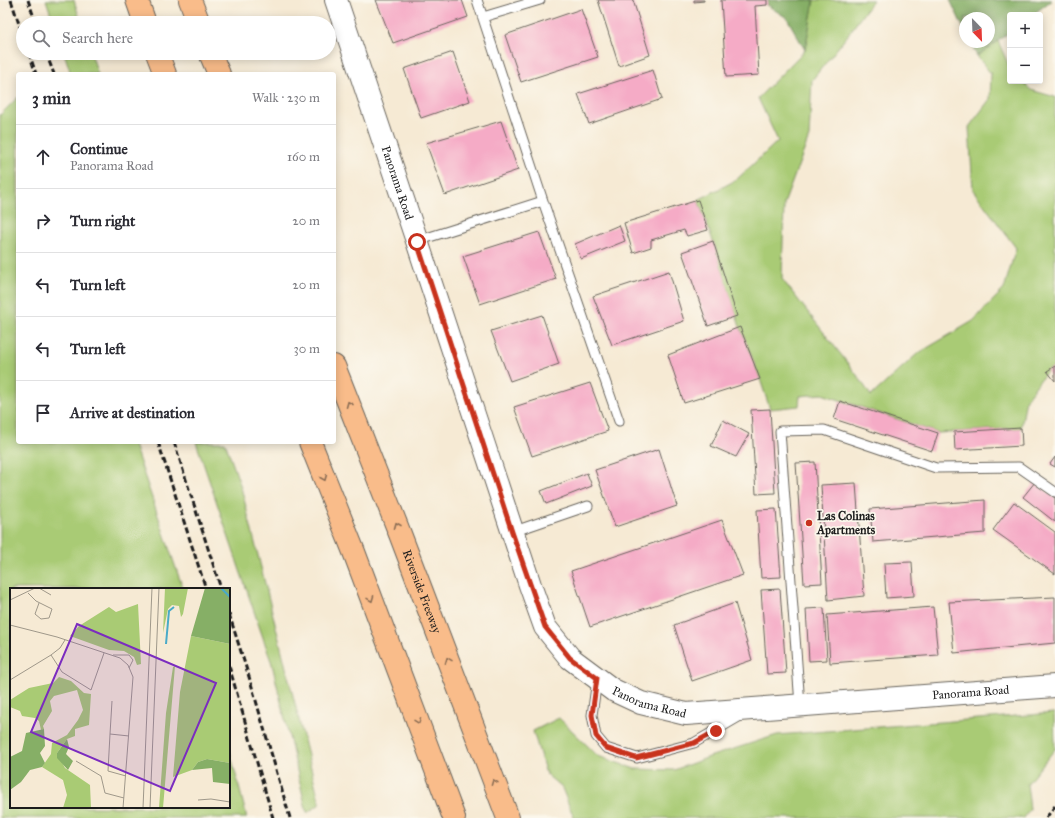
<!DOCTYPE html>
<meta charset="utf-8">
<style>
:root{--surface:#fff;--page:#f2f2f3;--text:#2b2b33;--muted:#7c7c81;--line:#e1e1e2}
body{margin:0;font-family:"IM FELL Great Primer",serif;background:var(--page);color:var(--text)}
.controls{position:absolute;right:12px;top:12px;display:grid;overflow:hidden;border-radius:4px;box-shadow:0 2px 10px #0003}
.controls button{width:36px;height:36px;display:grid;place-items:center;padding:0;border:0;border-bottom:1px solid var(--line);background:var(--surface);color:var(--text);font:20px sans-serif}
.compass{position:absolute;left:959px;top:12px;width:36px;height:36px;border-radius:50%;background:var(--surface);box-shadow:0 2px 10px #0003;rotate:157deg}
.stop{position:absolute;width:12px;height:12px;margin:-9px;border:3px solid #c8321e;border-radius:50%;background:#fff}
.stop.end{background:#c8321e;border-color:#fff;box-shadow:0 1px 4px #0008}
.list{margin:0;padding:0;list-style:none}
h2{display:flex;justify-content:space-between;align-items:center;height:52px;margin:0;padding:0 16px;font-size:17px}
h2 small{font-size:13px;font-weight:400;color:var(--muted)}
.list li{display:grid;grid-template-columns:26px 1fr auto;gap:12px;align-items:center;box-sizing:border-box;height:64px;padding:0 16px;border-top:1px solid var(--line)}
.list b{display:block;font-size:15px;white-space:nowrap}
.list p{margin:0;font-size:13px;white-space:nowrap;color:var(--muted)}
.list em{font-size:13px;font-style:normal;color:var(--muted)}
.icon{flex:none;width:22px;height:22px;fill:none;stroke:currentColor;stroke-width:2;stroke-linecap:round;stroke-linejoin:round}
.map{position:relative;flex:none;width:1055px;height:818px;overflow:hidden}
.search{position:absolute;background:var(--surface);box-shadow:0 2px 10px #0003;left:16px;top:16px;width:320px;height:44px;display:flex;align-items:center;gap:10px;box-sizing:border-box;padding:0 14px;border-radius:22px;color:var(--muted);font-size:15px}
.panel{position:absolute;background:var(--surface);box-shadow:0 2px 10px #0003;left:16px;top:72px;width:320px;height:372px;border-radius:4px}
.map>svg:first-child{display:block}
</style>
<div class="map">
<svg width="1055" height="818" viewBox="0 0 1055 818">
<rect width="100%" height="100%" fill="#fbf7ec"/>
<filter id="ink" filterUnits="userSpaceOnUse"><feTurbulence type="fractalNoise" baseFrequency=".025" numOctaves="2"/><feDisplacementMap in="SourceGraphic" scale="8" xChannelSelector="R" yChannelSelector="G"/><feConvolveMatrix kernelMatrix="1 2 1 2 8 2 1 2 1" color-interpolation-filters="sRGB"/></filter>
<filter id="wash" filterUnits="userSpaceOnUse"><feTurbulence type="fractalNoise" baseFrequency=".012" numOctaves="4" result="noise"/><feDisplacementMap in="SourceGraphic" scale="16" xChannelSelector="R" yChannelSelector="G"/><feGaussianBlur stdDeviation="0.9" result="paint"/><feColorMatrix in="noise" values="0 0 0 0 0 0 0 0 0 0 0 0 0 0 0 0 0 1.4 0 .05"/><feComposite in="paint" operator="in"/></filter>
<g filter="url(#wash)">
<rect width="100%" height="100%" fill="#f6ead4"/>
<path fill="#a9cb74" stroke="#627448" d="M 46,0 L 74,0 L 81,23 L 54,23 Z
M 814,0 L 873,0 L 848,35 L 812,80 L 809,137 L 784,204 L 782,279 L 860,379 L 871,396 L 917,354 L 973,321 L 1004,289 L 1016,248 L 973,190 L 969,127 L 990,99 L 991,74 L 977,56 L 998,41 L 1010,68 L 1010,81 L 1022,81 L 1031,90 L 1055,97 L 1055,366 L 1047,371 L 1026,399 L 1021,428 L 938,433 L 822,394 L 800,396 L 799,406 L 770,409 L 760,379 L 740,327 L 713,241 L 698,200 L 736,180 L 778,141 L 758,98 L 805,50 Z
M 64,53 L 91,53 L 98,74 L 71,74 Z
M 18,97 L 18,442 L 133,442 L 183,589 L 11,589 L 11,807 L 229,807 L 229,748 L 247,818 L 0,818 L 0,115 Z
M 196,442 L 225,442 L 241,487 L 320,804 L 307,813 L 272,664 Z
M 1054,713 L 1055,749 L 1027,784 L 1030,809 L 1024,818 L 574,818 L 562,788 L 546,774 L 533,731 L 559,718 L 598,756 L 635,769 L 674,770 L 712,756 L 777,735 Z"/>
<path fill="#86af66" stroke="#516641" d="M 767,0 L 814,0 L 805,50 L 787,18 L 767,5 Z
M 950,0 L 1052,0 L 1032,15 L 1010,15 L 1010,32 L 977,56 L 970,42 L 989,42 L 989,18 L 965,18 L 965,31 Z"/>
<g id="blocks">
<path fill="#f5abc6" d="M 376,0 L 462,0 L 468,17 L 393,43 Z
M 598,0 L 633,0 L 650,55 L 619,66 Z
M 694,0 L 704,0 L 704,1 L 694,2 Z
M 721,0 L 767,0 L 767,5 L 755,6 L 759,75 L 726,77 Z
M 581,9 L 598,57 L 521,82 L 505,35 Z
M 453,52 L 470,101 L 421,118 L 404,69 Z
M 653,70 L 662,99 L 589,124 L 578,94 Z
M 501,121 L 518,170 L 445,195 L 426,143 Z
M 698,200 L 708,230 L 687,236 L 684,230 L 651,240 L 651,247 L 633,253 L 624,223 Z
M 619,225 L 625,241 L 581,259 L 575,244 Z
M 539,232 L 556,279 L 480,304 L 463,256 Z
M 713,241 L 737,316 L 708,326 L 682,252 Z
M 669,271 L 684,321 L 612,345 L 593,296 Z
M 542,315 L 559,364 L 510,381 L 491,331 Z
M 740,327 L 760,379 L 684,403 L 668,355 Z
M 1055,366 L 1055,381 L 1047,371 Z
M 590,383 L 608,431 L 532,456 L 514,407 Z
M 840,401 L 938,433 L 932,451 L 834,419 Z
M 770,409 L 775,493 L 756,494 L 751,410 Z
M 723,420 L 749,434 L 736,457 L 711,446 Z
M 1021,428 L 1022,446 L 955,450 L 954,432 Z
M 659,449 L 677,506 L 615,527 L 595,470 Z
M 1055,457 L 1055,467 L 1050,464 Z
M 815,462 L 822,583 L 804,584 L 796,463 Z
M 587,473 L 592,486 L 546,504 L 541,491 Z
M 1035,482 L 1055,498 L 1055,522 L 1023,497 Z
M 856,483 L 864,596 L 828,600 L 821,485 Z
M 985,500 L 985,533 L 873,542 L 870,509 Z
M 1014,502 L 1055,532 L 1055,574 L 993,530 Z
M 776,509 L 781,577 L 761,578 L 757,510 Z
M 722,520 L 743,575 L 590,627 L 571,571 Z
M 912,562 L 914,596 L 886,598 L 884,563 Z
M 780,589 L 786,673 L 767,674 L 761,590 Z
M 1055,597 L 1055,643 L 954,653 L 949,602 Z
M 735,603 L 752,660 L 692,681 L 674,625 Z
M 933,607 L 938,655 L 830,663 L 827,615 Z
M 824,608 L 827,660 L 809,661 L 806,609 Z"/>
</g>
</g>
<g filter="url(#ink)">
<use href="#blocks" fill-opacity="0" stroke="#68645c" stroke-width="1"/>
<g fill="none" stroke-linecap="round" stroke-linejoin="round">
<defs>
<path id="service" d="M 477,0 L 543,201
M 483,17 L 540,0
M 417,241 L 543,201 L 619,421
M 512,532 L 588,506
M 597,680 L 592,715 L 596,736 L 606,748 L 637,758 L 694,743 L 742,715
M 800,705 L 780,431 L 824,430 L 936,468 L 1019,467 L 1055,492"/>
<g id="tertiary">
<path id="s1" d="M 336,0 L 417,241 L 530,585 L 545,627 L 570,658 L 613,690 L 641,703 L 686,714 L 1055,686"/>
</g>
<g id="motorway">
<path d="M 137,0 L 145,23"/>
<path d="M 190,0 L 199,23"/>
<path d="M 157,53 L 165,74"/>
<path d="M 210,53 L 219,74"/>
<path id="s2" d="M 334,366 L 400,534 L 508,818"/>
<path d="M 310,442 L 354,552 L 454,818"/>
</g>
</defs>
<use href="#service" stroke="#68645c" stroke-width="11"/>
<use href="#tertiary" stroke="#68645c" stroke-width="24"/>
<use href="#motorway" stroke="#68645c" stroke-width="24"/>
<use href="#service" stroke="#fff" stroke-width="9"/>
<use href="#tertiary" stroke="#fff" stroke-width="22"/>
<use href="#motorway" stroke="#f9bc8a" stroke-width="22"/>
<path stroke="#1c1c1c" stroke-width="3" stroke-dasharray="6 3" stroke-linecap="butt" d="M 11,0 L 23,36
M 28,0 L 36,23
M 29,53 L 36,74
M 46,53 L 54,74
M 158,442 L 206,589
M 174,442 L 221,589
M 229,614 L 250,680 L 290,818
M 229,666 L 273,818
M 1046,818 L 1055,806"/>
</g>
<defs><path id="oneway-chevron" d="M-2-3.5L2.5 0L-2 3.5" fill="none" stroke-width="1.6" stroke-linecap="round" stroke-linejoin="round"/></defs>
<g stroke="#8a6c53">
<use href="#oneway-chevron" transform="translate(349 404) rotate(-112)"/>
<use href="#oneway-chevron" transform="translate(324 478) rotate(68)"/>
<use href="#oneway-chevron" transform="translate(397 525) rotate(-112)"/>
<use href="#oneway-chevron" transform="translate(371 599) rotate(69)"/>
<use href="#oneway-chevron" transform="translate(448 660) rotate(-111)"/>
<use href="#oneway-chevron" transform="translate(418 721) rotate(69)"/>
<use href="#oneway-chevron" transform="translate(494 782) rotate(-111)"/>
</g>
</g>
<g fill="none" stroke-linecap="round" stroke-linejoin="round" filter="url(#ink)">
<path stroke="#c8321e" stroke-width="5" d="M 417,242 L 512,532 L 545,627 L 570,658 L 597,678 L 592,715 L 596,736 L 606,748 L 636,758 L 694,743 L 716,731"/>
</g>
<circle fill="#c8321e" stroke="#fbf7ec" stroke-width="1.5" cx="809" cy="523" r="4"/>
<g text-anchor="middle" stroke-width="3.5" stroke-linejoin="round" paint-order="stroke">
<g font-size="12" fill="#1c1c1c" stroke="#fbf7ec">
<text dy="4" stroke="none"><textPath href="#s1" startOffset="193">Panorama Road</textPath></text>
<text dy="4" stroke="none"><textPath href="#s2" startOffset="242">Riverside Freeway</textPath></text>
<text dy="4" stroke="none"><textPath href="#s1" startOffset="1117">Panorama Road</textPath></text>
<text dy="4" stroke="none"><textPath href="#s1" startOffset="793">Panorama Road</textPath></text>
</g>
<g font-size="12" font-weight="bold" fill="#1c1c1c" stroke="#fbf7ec" text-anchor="start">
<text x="817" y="520">Las Colinas<tspan x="817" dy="14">Apartments</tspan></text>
</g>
</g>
<g transform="translate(10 588)">
<rect width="220" height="220" fill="#f6ead4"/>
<path d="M 155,0 L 178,0 L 173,26 L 171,29 L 169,18 L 162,17 L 158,21 L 153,45 ZM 128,16 L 131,76 L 127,77 L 124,69 L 114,63 L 99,62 L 60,48 L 69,38 L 99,19 L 106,24 ZM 181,48 L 220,56 L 220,175 L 197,171 L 188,174 L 182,182 L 163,189 L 170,104 ZM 165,78 L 153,220 L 149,220 L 156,125 L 163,79 ZM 49,89 L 61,93 L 74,105 L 81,106 L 79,137 L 65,141 L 65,148 L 57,151 L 47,165 L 55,180 L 80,197 L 81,220 L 53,220 L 57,207 L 53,192 L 32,179 L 41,166 L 42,155 L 57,147 L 68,132 L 73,122 L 67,102 L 44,108 L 40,113 L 42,123 L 33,138 L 34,141 L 31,142 L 29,133 L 25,130 L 12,128 L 10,123 L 0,119 L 0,112 L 19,100 L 43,95 Z" fill="#a9cb74"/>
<path d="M 195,0 L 220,0 L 220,56 L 181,48 ZM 34,141 L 35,158 L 30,165 L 35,175 L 32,179 L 20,182 L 11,194 L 0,202 L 0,169 L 12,163 L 16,145 ZM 57,151 L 59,159 L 56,166 L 63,173 L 58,182 L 47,170 L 47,165 ZM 197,171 L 220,175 L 220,196 L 203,194 L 202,180 L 182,182 L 188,174 Z" fill="#86af66"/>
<path fill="none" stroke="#49aac8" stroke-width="2" d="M 211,0 L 220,9M 156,56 L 159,23 L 164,19"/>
<path fill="none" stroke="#9f988a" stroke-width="1" d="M 29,0 L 41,7M 18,5 L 26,13 L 42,21 L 39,30 L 31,31 L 25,26 L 29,15M 0,12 L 25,0M 0,37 L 47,49 L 110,70 L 118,77 L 123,89 L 113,220M 41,67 L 50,60 L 55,52M 103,67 L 119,67 L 123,72 L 119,80M 0,92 L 41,67 L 52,84 L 81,102 L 94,65M 102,113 L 100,146 L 119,148M 100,146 L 98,183 L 116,188M 66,173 L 91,188 L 95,205 L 114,210M 188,212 L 201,211 L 220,214M 133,220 L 142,0M 140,220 L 149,0"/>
<path fill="#7b2cbf" fill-opacity="0.15" stroke="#7b2cbf" stroke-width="2" d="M 67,36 L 206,95 L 160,203 L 21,144 Z"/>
<rect width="220" height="220" fill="none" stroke="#1c1c1c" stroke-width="2"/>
</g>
</svg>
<div class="controls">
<button>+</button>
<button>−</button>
</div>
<svg class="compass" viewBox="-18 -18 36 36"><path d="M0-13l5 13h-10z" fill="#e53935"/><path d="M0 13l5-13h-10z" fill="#7c7c81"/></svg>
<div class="stop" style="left:417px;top:242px"></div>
<div class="stop end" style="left:716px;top:731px"></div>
<div class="search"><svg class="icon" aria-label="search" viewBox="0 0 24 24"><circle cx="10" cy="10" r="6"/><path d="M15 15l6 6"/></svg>Search here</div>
<section class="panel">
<h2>3 min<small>Walk · 230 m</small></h2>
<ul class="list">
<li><svg class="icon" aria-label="ahead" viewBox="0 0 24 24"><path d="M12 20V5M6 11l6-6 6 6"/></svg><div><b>Continue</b><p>Panorama Road</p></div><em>160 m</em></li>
<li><svg class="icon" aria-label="right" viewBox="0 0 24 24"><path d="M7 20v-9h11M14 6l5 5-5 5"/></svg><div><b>Turn right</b></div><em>20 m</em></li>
<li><svg class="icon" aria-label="left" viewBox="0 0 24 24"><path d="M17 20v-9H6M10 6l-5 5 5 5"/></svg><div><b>Turn left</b></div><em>20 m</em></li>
<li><svg class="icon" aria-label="left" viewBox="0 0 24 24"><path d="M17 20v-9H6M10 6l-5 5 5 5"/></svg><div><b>Turn left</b></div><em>30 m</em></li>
<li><svg class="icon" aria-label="arrive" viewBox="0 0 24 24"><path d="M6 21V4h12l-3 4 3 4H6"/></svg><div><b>Arrive at destination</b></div></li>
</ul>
</section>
</div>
